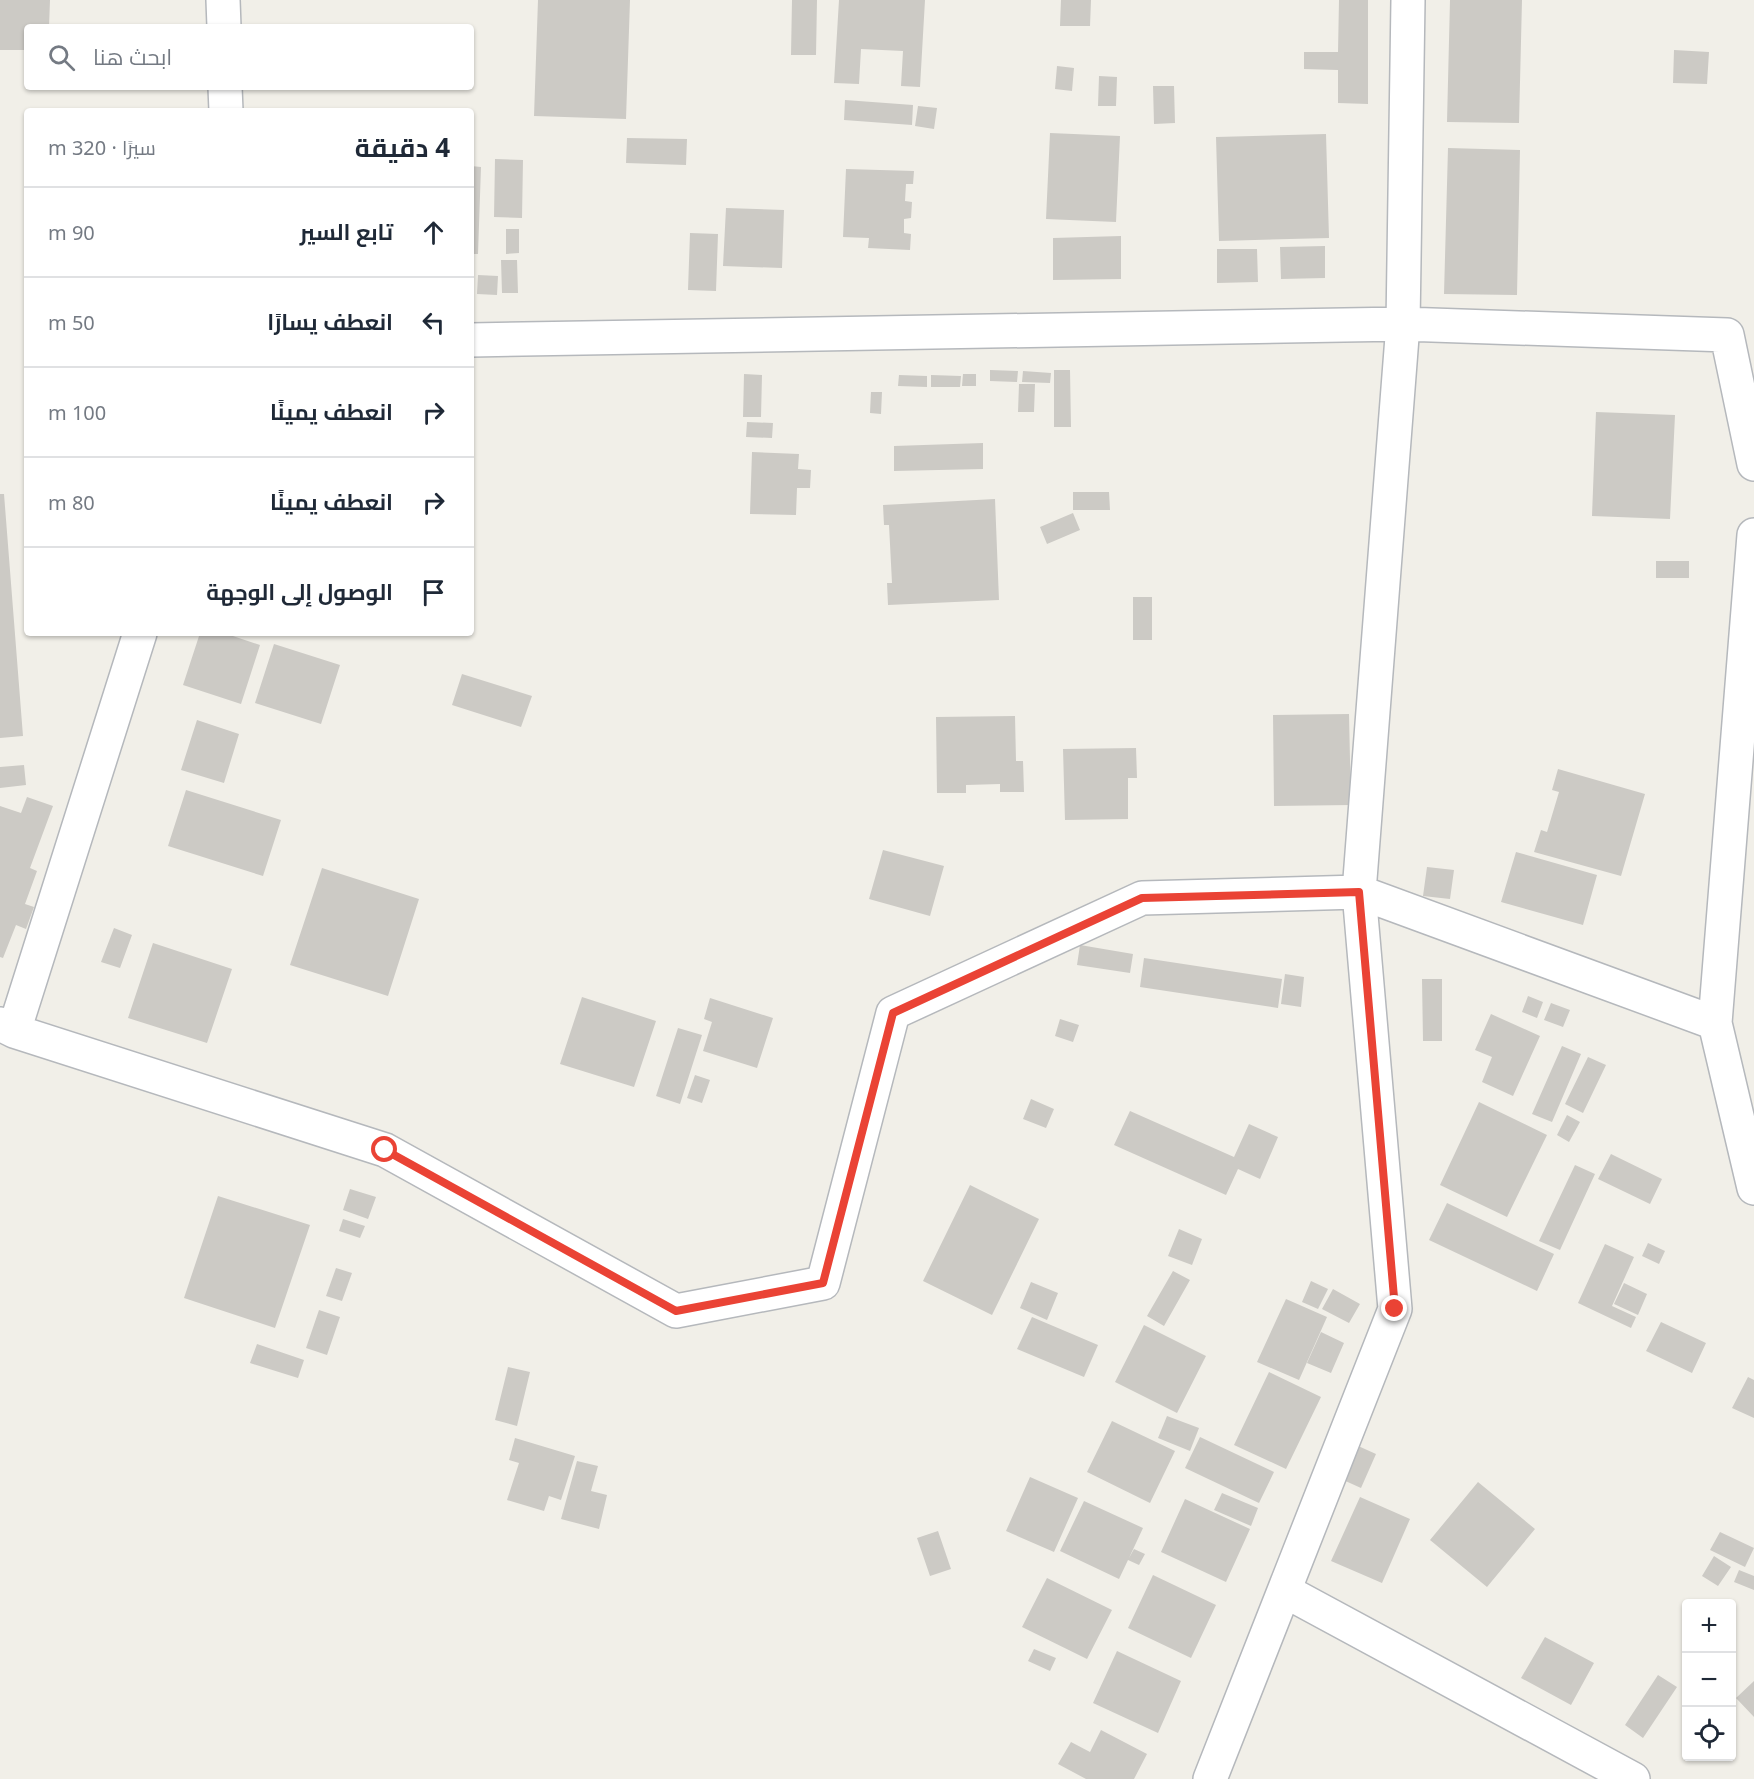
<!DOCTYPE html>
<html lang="ar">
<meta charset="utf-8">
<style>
:root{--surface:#fff;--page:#f6f6f7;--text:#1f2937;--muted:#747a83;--line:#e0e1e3}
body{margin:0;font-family:"Noto Sans",Cairo,sans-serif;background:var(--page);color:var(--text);direction:rtl}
.controls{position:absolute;right:18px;bottom:18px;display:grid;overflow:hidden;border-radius:6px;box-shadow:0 2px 4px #0004}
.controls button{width:54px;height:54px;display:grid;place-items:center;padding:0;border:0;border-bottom:2px solid var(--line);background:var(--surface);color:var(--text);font:30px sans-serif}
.stop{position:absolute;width:18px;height:18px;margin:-14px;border:4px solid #ea4335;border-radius:50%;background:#fff}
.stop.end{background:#ea4335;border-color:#fff;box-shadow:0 2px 6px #0008}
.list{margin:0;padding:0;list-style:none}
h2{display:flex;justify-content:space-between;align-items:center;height:78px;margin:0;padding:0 24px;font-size:26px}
h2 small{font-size:20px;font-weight:400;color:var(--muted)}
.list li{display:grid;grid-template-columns:39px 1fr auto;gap:18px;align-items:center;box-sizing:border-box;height:90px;padding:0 24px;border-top:2px solid var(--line)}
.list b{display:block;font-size:22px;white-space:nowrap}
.list em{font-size:20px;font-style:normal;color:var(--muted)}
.icon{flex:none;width:33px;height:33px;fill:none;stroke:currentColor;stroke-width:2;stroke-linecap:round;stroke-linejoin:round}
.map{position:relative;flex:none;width:1754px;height:1779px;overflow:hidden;direction:ltr}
.search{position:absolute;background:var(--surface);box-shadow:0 2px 4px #0004;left:24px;top:24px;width:450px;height:66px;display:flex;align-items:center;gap:15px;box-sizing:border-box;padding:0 21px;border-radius:6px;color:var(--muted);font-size:22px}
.panel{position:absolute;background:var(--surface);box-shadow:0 2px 4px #0004;left:24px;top:108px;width:450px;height:528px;border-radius:6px;direction:rtl}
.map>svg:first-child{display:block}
</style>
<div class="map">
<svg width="1754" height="1779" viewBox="0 0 1754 1779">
<rect width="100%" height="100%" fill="#f1efe8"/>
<path fill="#cccac5" d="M 0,0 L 50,0 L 49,27 L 27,27 L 27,50 L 0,50 Z
M 538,0 L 630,0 L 626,119 L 534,116 Z
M 792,0 L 817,0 L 816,55 L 791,55 Z
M 839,0 L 925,0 L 920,87 L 901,86 L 903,51 L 861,49 L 859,84 L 834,83 Z
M 1061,0 L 1091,0 L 1090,26 L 1060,26 Z
M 1339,0 L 1368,0 L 1368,104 L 1338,103 L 1338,70 L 1304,69 L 1304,52 L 1338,52 Z
M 1450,0 L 1522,0 L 1519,123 L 1447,122 Z
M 1674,50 L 1709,52 L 1707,84 L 1673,83 Z
M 1057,66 L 1074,68 L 1072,91 L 1055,89 Z
M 1099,76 L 1117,77 L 1116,106 L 1098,106 Z
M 1153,86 L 1174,86 L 1175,123 L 1154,124 Z
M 845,100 L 913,105 L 912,125 L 844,120 Z
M 918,106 L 937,108 L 934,129 L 915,126 Z
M 1050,133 L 1120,136 L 1116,222 L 1046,219 Z
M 1326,134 L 1329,238 L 1219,241 L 1216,137 Z
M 627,138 L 687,139 L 686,165 L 626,163 Z
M 1448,148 L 1520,150 L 1517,295 L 1444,294 Z
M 495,159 L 523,160 L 522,218 L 494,217 Z
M 471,166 L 481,167 L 478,254 L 471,254 Z
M 846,169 L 914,171 L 913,184 L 906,184 L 905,201 L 912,202 L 911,218 L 904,219 L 904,233 L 911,234 L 910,250 L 868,248 L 869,238 L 843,237 Z
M 726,208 L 784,210 L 782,268 L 723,266 Z
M 506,229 L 519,229 L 519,253 L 506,254 Z
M 690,233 L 718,234 L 716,291 L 688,290 Z
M 1121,236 L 1121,279 L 1053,280 L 1053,238 Z
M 1325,246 L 1325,278 L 1281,279 L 1280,247 Z
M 1217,249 L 1257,249 L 1258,282 L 1217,283 Z
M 501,260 L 517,260 L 518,293 L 502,293 Z
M 478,275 L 498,276 L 497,295 L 477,294 Z
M 990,370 L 1018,371 L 1017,382 L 990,381 Z
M 1054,370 L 1070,370 L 1071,427 L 1054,427 Z
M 1023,371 L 1051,373 L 1050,383 L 1022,382 Z
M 744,374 L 762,375 L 761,417 L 743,417 Z
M 963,374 L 976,374 L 976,386 L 962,386 Z
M 899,375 L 927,376 L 927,387 L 898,386 Z
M 931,375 L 961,376 L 960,387 L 931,387 Z
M 1019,384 L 1035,384 L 1034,412 L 1018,412 Z
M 871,392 L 882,392 L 881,414 L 870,413 Z
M 1596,412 L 1675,415 L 1670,519 L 1592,516 Z
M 747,422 L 773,423 L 772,438 L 746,437 Z
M 983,443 L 983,469 L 894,471 L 894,446 Z
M 752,452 L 799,454 L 798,469 L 811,470 L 810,488 L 797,488 L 796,515 L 750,514 Z
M 1073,492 L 1109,492 L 1110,510 L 1073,510 Z
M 0,494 L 4,494 L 23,736 L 0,738 Z
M 995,499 L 999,600 L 888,605 L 887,583 L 892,583 L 889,525 L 884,525 L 883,505 Z
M 1073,513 L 1080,530 L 1047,544 L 1040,527 Z
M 1656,561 L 1689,561 L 1689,578 L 1656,578 Z
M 1133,597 L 1152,597 L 1152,640 L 1133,640 Z
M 200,633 L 224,633 L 260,645 L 241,704 L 183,685 Z
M 274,644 L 340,665 L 321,724 L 255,703 Z
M 462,674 L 532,696 L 521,727 L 452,705 Z
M 1349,714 L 1351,805 L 1274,806 L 1273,715 Z
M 1015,716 L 1016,761 L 1023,761 L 1024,792 L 1000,792 L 1000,784 L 966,785 L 966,793 L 937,793 L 936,717 Z
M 197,720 L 239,734 L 224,783 L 181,770 Z
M 1136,748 L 1137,778 L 1128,778 L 1128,819 L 1065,820 L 1063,749 Z
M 24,765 L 26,785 L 0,788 L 0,767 Z
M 1558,769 L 1645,794 L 1621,876 L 1534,852 L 1541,830 L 1547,832 L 1559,792 L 1552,790 Z
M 186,790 L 281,820 L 263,876 L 168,846 Z
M 27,797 L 53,806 L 30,868 L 37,871 L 25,904 L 34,907 L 26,929 L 16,925 L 3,958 L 0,957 L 0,806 L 21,813 Z
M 883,850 L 944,866 L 930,916 L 869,899 Z
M 1516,852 L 1597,875 L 1583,925 L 1501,902 Z
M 1427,867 L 1454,870 L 1450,899 L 1423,896 Z
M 322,868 L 419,899 L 388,996 L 290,965 Z
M 114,928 L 132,935 L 120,968 L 101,962 Z
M 153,943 L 232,969 L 207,1043 L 128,1018 Z
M 1080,945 L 1133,954 L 1130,973 L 1077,965 Z
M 1144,958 L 1282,979 L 1278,1008 L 1140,987 Z
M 1285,974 L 1304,977 L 1301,1007 L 1281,1004 Z
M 1422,979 L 1442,979 L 1442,1041 L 1423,1041 Z
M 1528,996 L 1543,1002 L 1537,1018 L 1522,1012 Z
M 582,997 L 656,1021 L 634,1087 L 560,1064 Z
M 710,998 L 773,1018 L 757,1068 L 703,1051 L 712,1022 L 704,1019 Z
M 1551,1003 L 1570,1010 L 1563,1027 L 1544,1020 Z
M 1491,1014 L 1540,1036 L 1513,1096 L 1482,1082 L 1492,1057 L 1475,1050 Z
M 1060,1019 L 1079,1025 L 1073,1042 L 1055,1036 Z
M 678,1028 L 702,1035 L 680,1104 L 656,1096 Z
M 1562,1046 L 1581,1054 L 1552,1122 L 1532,1114 Z
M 1588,1057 L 1606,1065 L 1583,1113 L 1565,1104 Z
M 695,1075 L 710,1080 L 702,1103 L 687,1098 Z
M 1031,1099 L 1054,1109 L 1046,1128 L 1023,1119 Z
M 1479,1102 L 1547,1135 L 1507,1217 L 1440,1185 Z
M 1130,1111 L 1234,1157 L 1249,1124 L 1278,1137 L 1260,1179 L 1238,1169 L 1226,1195 L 1114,1145 Z
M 1567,1115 L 1580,1122 L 1569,1142 L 1557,1135 Z
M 1611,1154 L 1662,1179 L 1650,1204 L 1598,1179 Z
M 1575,1165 L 1595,1174 L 1560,1250 L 1539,1241 Z
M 970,1185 L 1039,1219 L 992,1315 L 923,1281 Z
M 350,1189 L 376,1197 L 368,1219 L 343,1210 Z
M 218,1196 L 310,1225 L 275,1328 L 184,1298 Z
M 1447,1203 L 1554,1254 L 1537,1291 L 1429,1240 Z
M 343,1219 L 365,1226 L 360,1238 L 339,1231 Z
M 1179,1229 L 1202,1239 L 1192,1265 L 1168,1256 Z
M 1648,1243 L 1665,1251 L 1659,1264 L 1642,1256 Z
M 1605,1244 L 1634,1257 L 1612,1306 L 1636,1317 L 1631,1328 L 1578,1303 Z
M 336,1268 L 352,1273 L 342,1301 L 326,1296 Z
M 1173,1271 L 1190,1280 L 1164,1326 L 1147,1316 Z
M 1311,1281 L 1328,1289 L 1318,1309 L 1302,1302 Z
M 1031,1282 L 1058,1293 L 1047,1320 L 1020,1308 Z
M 1624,1283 L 1647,1294 L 1638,1315 L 1614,1304 Z
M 1333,1289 L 1360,1304 L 1349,1323 L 1322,1309 Z
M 1286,1299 L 1327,1317 L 1299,1380 L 1257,1362 Z
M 319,1310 L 340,1317 L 327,1355 L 306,1348 Z
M 1032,1317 L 1098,1345 L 1084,1377 L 1017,1349 Z
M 1661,1322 L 1706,1343 L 1692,1373 L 1646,1351 Z
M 1144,1325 L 1206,1356 L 1177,1413 L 1115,1382 Z
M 1321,1332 L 1344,1343 L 1331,1373 L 1307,1363 Z
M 257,1344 L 304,1360 L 298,1378 L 250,1363 Z
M 508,1367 L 530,1372 L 517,1426 L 495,1420 Z
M 1269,1372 L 1321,1397 L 1286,1469 L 1234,1445 Z
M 1748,1377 L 1754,1380 L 1754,1418 L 1732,1408 Z
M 1167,1416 L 1199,1428 L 1190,1451 L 1158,1438 Z
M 1112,1421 L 1175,1451 L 1150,1503 L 1087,1472 Z
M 1200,1437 L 1274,1472 L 1259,1503 L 1185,1468 Z
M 515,1438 L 575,1456 L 561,1500 L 549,1496 L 544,1511 L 507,1500 L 519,1463 L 509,1460 Z
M 1356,1445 L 1376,1454 L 1361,1488 L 1341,1479 Z
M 577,1461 L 598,1466 L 591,1491 L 607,1495 L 599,1529 L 561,1519 Z
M 1030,1477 L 1078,1498 L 1054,1552 L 1006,1531 Z
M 1478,1482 L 1535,1529 L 1487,1587 L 1430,1540 Z
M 1222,1493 L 1258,1508 L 1251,1526 L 1214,1510 Z
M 1360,1497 L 1410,1519 L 1382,1583 L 1331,1561 Z
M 1185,1499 L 1250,1529 L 1226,1582 L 1161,1552 Z
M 1084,1501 L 1143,1528 L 1129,1558 L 1134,1549 L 1145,1554 L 1139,1565 L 1128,1560 L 1119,1579 L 1060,1551 Z
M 938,1531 L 951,1569 L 930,1576 L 917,1538 Z
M 1720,1532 L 1754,1548 L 1745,1567 L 1710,1550 Z
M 1714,1556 L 1731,1567 L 1718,1586 L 1702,1576 Z
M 1739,1570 L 1754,1576 L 1754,1590 L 1734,1582 Z
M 1153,1575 L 1216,1605 L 1191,1658 L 1128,1628 Z
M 1047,1578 L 1112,1610 L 1087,1659 L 1022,1627 Z
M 1545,1637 L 1594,1663 L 1571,1705 L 1521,1678 Z
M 1034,1649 L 1056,1658 L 1050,1671 L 1028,1661 Z
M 1117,1651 L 1181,1681 L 1158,1733 L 1093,1703 Z
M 1658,1675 L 1677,1687 L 1643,1738 L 1625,1725 Z
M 1754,1681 L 1754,1717 L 1736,1698 Z
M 1101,1730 L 1147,1754 L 1134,1779 L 1086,1779 L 1058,1764 L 1071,1742 L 1090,1752 Z"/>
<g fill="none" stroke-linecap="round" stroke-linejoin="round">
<defs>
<path id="minor" d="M 223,0 L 224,27
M 225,87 L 226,111
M 471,340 L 1403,324 L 1727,335 L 1754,464
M 1715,1023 L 1754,535
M 0,1024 L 14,1031 L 385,1150 L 676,1311 L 823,1283 L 893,1013 L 1142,898 L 1359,892 L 1715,1023 L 1754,1188
M 14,1031 L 140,633
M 1285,1591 L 1633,1779
M 1210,1779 L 1395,1309 L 1359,892 L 1403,324 L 1408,0"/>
</defs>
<use href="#minor" stroke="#b5b8bc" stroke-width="36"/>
<use href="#minor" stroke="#fff" stroke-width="33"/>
</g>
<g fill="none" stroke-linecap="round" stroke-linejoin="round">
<path stroke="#ea4335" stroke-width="8" d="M 385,1150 L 676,1311 L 823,1283 L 893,1013 L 1142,898 L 1359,892 L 1395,1309"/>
</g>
</svg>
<div class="controls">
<button>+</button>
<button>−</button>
<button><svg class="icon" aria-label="locate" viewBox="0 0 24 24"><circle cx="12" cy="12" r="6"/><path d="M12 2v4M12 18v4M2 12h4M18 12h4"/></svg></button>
</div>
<div class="stop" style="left:385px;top:1150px"></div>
<div class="stop end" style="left:1395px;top:1309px"></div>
<div class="search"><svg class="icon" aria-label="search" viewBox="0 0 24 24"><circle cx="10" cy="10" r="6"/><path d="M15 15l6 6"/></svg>ابحث هنا</div>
<section class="panel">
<h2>4 دقيقة<small>سيرًا · 320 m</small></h2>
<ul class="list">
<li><svg class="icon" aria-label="ahead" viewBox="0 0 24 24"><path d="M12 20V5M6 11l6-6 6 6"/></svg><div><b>تابع السير</b></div><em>90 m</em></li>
<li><svg class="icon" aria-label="left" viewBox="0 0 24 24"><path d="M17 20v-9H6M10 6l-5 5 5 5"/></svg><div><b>انعطف يسارًا</b></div><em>50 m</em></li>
<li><svg class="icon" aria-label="right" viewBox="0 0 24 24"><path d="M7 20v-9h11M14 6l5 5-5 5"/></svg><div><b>انعطف يمينًا</b></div><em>100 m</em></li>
<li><svg class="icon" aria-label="right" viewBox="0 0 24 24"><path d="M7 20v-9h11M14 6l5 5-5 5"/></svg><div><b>انعطف يمينًا</b></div><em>80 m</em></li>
<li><svg class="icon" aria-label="arrive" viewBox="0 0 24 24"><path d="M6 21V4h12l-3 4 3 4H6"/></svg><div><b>الوصول إلى الوجهة</b></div></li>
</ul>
</section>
</div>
